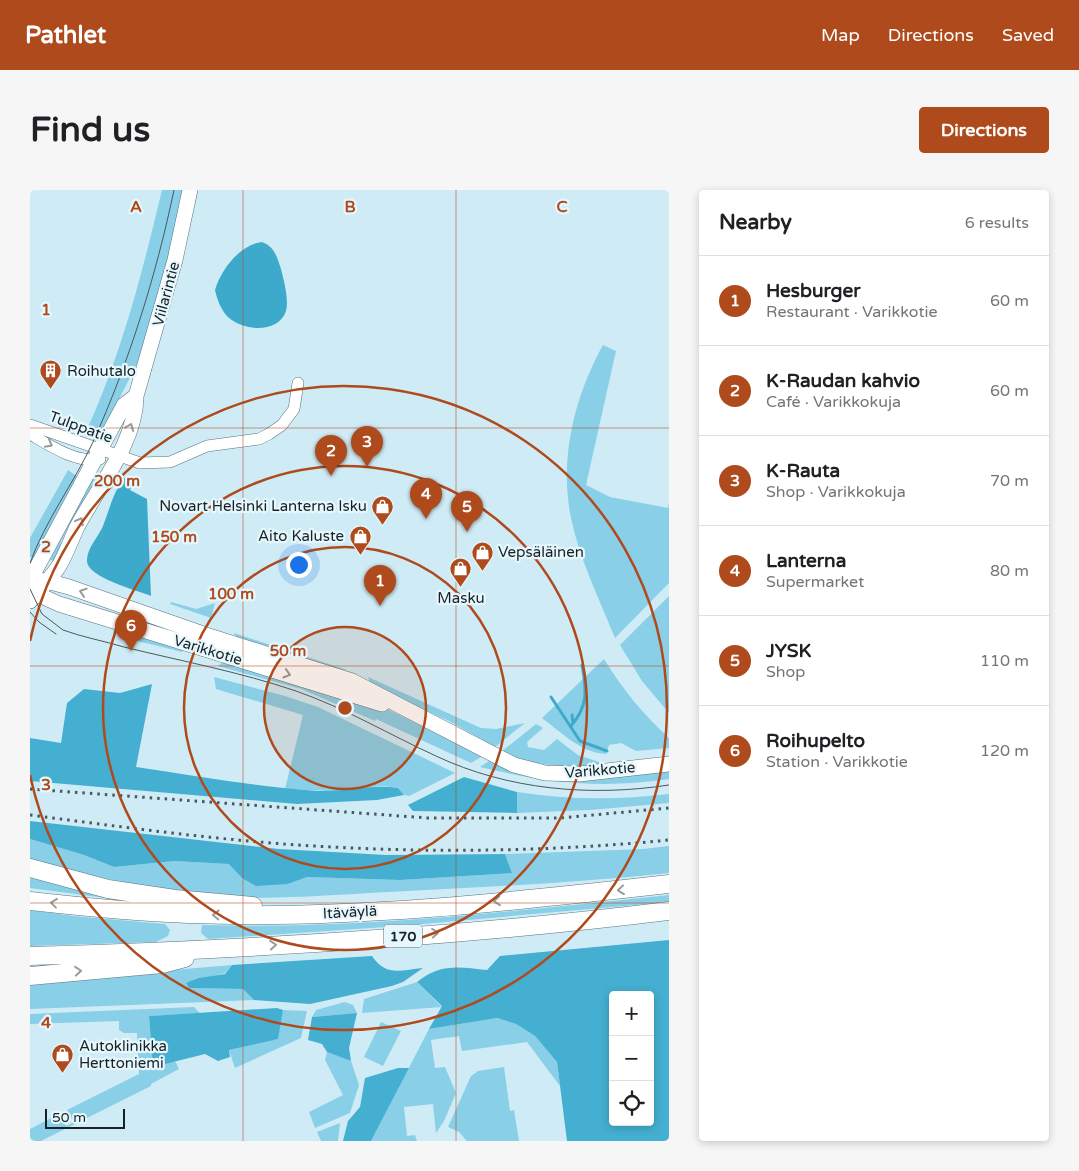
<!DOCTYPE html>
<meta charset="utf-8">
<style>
:root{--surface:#fff;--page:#f6f6f6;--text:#202124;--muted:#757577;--line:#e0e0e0;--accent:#af4a1c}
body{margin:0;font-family:"Varela Round",sans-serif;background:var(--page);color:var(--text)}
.controls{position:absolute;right:15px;bottom:15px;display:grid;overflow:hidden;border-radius:5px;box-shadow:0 2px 8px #0003}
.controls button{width:45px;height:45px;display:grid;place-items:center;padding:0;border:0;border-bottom:1px solid var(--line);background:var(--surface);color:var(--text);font:25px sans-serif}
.scale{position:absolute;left:15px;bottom:12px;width:80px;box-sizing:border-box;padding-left:5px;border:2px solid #182226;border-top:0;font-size:14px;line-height:18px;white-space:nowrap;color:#182226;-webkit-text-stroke:4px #e6f7fd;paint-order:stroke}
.you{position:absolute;left:268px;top:374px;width:18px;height:18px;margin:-12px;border:4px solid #fff;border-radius:50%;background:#1a73e8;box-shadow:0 0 0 8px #1a73e833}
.badge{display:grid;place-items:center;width:32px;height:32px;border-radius:50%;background:var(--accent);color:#fff;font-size:16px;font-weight:700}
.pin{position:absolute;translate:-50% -41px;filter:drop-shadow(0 1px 2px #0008)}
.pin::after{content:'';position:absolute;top:26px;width:18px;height:15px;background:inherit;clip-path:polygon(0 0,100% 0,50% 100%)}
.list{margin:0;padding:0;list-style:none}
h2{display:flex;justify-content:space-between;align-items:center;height:65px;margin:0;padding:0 20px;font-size:21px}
h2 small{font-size:16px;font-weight:400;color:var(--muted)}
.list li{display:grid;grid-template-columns:32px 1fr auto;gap:15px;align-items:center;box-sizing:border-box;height:90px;padding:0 20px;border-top:1px solid var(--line)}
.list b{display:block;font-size:19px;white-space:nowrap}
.list p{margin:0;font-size:16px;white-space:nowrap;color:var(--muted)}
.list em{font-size:16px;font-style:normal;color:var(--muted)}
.icon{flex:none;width:28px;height:28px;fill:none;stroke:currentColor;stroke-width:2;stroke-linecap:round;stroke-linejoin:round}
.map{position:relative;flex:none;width:639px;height:951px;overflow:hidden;border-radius:5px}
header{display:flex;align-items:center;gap:30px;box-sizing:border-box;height:70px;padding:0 25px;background:var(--accent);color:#fff}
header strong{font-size:24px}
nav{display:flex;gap:28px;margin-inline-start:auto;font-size:18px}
.intro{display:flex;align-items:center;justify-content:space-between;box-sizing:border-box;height:120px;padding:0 30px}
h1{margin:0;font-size:35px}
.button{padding:12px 22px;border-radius:5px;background:var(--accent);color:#fff;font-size:18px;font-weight:700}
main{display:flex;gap:30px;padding:0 30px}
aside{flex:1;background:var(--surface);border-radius:5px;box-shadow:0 2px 8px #0003}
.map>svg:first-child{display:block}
</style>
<header>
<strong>Pathlet</strong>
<nav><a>Map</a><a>Directions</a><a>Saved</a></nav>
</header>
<div class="intro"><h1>Find us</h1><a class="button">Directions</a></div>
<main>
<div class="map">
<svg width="639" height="951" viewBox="0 0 639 951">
<rect width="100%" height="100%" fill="#cfecf6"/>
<path fill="#89cfe7" d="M 132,0 L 153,0 L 143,52 L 111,166 L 68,250 L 55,244 C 91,166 112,84 132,0 Z
M 573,155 L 586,161 L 556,295 L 580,307 L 638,318 L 639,313 L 639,393 L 585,448 C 569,408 548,366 540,323 C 530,265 545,206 573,155 Z
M 38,280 L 48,287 L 7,368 L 0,367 L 0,348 Z
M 63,288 L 66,289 L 31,351 L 29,361 L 24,371 L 20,370 Z
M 639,406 L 639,523 L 612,491 L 590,455 Z
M 141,412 L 166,419 L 185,413 L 181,428 L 140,414 Z
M 98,443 L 155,456 L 152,462 L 96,448 Z
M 204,443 L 317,480 L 309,480 L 206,448 Z
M 574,469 C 592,499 614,525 639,548 L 639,558 L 606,561 L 591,553 L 579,555 L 576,564 C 551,563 531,542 512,528 Z
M 195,470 L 357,519 L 453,566 L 441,573 L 346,529 L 345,531 L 271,499 L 188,476 Z
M 184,487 L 255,506 L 288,517 L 425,583 L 379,606 L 374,605 L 368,598 L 353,596 L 301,601 L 255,599 L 273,525 L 186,499 Z
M 338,487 L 451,538 L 466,539 L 495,533 L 465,557 L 419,531 L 341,496 Z
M 506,534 L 513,538 L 497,552 L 498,557 L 514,560 L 527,549 L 548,565 L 569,572 L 569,575 C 534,579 504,575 471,562 Z
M 459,571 L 472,577 L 639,579 L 639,589 C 569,599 518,593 450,577 Z
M 487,602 C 539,610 587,610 639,604 L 639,613 L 560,620 L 487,623 Z
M 0,649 L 54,665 L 84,677 L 143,671 L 200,674 L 212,688 L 258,694 L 277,687 L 370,690 L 482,683 L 475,664 L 613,659 L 639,656 L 639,683 C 546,693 453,697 359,702 C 297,705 224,712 163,704 C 106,697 54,684 0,669 Z
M 0,687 L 91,710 L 0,698 Z
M 639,705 L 639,712 L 370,736 L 178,749 L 171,743 L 172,735 C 328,740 484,721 639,705 Z
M 0,720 L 43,726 L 135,734 L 140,740 L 138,746 L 126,752 L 0,756 Z
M 202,775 L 195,783 L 156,793 L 159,798 L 213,799 L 224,810 L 0,819 L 0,792 Z
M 387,792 L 412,817 L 332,823 L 334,809 Z
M 315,812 L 323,815 L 327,823 L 282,827 L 286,820 Z
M 164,817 L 170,823 L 119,826 L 123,876 L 145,871 L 149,879 L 121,894 L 121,896 L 11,951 L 0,951 L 0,939 L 29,924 L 36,936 L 44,932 L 37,920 L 109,884 L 107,843 L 94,843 L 89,840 L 89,831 L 0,834 L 0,824 Z
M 253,820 L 277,821 L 271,848 L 205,878 L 199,860 L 247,849 Z
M 467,828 L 486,834 L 505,846 L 527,872 L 530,896 L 497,852 L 432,861 L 429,846 L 401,850 L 405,878 L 415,877 L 426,903 L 414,931 L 406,943 L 403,914 L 374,917 L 377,946 L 385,945 L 387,951 L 341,951 L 399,839 Z
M 351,832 L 371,841 L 353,876 L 334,867 Z
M 297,862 L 321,871 L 329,895 L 320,923 L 285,938 L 279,922 L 313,905 L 295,870 Z
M 474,877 L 480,921 L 484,920 L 489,951 L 437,951 L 429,942 L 418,937 L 441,886 L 448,881 Z
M 310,933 L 308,951 L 291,951 L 287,942 Z"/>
<path fill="#44afd0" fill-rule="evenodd" d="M 122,494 L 106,577 C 167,586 227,597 288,601 C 315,602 341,594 368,598 L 374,605 L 347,610 L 267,614 L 0,591 L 0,548 L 31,553 L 37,513 L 54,499 L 90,503 Z
M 434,587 L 487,602 L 487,623 L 383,621 L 378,615 Z
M 0,631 L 249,659 L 356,665 L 475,664 L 482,683 L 370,690 L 277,687 L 258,694 L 226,696 L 212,688 L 199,674 L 144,671 L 84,677 L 54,665 L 0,649 Z
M 639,750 L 639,951 L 537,951 L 527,872 L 505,846 L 486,834 L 467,828 L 399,839 L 412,816 L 387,792 C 410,773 429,777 457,780 L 470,766 ZM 583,805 L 620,805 L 620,932 L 583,932 Z
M 342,766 C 356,787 371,780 393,778 L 373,792 L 362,796 L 280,814 L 224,810 L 213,799 L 159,798 L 156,793 L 169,788 L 195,784 L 202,775 Z
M 247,818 L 253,820 L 248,849 L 199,860 L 200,867 L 188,871 L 175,864 L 123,877 L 119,826 Z
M 327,823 L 319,858 L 321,871 L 297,862 L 292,854 L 278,850 L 282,827 Z
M 368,878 L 379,878 L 341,951 L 313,951 L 318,931 L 330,917 L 335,888 Z"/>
<path fill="#3eaacb" d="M 232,52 C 245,57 247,67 251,79 C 254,91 259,109 256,121 C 248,145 210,141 196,125 C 190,117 187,109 185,100 C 191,79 211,54 232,52 Z
M 105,286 L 100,300 L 117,309 L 121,406 C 107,400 55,387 57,370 C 57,358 69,346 73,336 C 80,318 83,302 95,287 Z"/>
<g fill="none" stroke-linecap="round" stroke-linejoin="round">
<path stroke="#3eaacb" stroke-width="3" d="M 521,507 L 550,551 L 577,561
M 542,525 L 543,533
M 541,536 C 558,516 557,501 552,475"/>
<defs>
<path id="minor" d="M 0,235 L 110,273 L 140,272 L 177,256 L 229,249 L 239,244 L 252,235 L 264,219 L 268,193
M 0,244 C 19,255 47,274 70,269"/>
<path id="major" d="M 0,390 L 17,391 L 39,397 L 182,447 L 322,491 L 484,575 L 515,583 L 549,584 L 639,574
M 0,390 L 94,215 L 106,206
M 3,396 L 7,404 L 29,414 L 352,514
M 0,411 C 10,400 21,388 29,376 C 36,364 41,350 47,337 C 68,297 106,253 106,206 L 145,70 L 160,0"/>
<path id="highway" d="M 0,678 L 78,699 L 145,709 L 223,716
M 0,711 C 53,717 106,722 159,724 C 319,730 480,712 639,694
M 0,766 C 213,760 427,747 639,721
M 0,786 L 132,774 L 155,768"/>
</defs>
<use href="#minor" stroke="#59737c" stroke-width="12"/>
<use href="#major" stroke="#59737c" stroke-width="16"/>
<use href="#highway" stroke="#59737c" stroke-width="19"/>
<use href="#minor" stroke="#fff" stroke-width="11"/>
<use href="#major" stroke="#fff" stroke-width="15"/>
<use href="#highway" stroke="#fff" stroke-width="18"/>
<path stroke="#49585e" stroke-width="1" d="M 0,373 C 15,331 44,293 63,252 C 99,172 126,86 144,0
M 0,399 L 12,424 L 33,440 C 52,447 74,451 94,457 C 151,471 210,482 266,501 C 315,518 360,545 406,566 C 478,600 561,607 639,595
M 0,422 L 9,432 L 26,444"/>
<path stroke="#49585e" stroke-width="3" stroke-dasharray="2.5 5" stroke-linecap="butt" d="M 0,599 L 398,628 L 530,628 L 639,618
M 0,625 C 100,638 201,652 302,657 C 414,663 527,661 639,650"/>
</g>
<defs><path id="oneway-chevron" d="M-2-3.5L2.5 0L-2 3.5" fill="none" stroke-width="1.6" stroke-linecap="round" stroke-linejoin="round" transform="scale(1.25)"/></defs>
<g stroke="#979c9d">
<use href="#oneway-chevron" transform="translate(100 237) rotate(-68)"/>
<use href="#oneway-chevron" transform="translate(19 254) rotate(28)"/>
<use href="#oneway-chevron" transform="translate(50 331) rotate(-62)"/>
<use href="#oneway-chevron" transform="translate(53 402) rotate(-162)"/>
<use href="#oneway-chevron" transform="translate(257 484) rotate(17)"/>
<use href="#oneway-chevron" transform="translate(591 700) rotate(174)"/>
<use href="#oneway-chevron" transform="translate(467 711) rotate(175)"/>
<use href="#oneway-chevron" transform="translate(24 713) rotate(-173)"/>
<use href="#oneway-chevron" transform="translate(186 725) rotate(-179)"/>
<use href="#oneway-chevron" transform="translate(405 743) rotate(-5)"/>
<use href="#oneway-chevron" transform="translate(243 755) rotate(-4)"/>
<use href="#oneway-chevron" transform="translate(48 781) rotate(-5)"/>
</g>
<path fill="none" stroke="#af4a1c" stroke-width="1" stroke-opacity="0.55" d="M 213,0 L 213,951M 426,0 L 426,951M 0,238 L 639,238M 0,476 L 639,476M 0,713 L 639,713"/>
<circle cx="315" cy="518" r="81" fill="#af4a1c" fill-opacity=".12"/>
<g fill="none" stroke="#af4a1c" stroke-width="2.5">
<circle cx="315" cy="518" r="81"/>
<circle cx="315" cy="518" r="161"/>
<circle cx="315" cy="518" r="242"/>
<path d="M0 451A322 322 0 1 1 0 585"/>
</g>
<defs>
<symbol id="building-pin" viewBox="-11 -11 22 30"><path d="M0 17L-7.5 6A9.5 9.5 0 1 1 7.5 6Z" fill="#af4a1c" stroke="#e6f7fd"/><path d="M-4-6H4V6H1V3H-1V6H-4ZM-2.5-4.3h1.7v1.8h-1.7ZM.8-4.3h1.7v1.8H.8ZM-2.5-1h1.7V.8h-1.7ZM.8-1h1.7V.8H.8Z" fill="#fff"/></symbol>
<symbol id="shop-pin" viewBox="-11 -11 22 30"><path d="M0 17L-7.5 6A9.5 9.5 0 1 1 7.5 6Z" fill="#af4a1c" stroke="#e6f7fd"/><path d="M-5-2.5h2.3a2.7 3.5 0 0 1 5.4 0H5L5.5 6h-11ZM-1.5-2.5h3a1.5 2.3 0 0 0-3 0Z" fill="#fff"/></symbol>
</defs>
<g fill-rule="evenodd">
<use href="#building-pin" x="8" y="168" width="25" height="34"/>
<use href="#shop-pin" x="340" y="304" width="25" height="34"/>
<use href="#shop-pin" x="318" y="334" width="25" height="34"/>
<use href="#shop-pin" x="440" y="350" width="25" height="34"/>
<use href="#shop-pin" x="418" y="366" width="25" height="34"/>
<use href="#shop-pin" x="20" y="852" width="25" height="34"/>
</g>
<g text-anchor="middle" stroke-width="4.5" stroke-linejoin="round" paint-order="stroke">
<rect fill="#e6f7fd" stroke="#566266" stroke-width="1" x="354" y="734.5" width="38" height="23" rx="4"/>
<g font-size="14" font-weight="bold" fill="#182226">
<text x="373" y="751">170</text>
</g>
<g font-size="15" fill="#182226" stroke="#e6f7fd">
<text transform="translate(136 104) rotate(-75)" y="5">Viilarintie</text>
<text transform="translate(51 237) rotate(20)" y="5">Tulppatie</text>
<text transform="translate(178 460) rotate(17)" y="5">Varikkotie</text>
<text transform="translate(570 580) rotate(-5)" y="5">Varikkotie</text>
<text transform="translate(320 722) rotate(-3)" y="5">Itäväylä</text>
</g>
<g font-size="15" fill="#182226" stroke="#e6f7fd" text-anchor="start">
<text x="37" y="186">Roihutalo</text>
<text x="337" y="321" text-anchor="end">Novart Helsinki Lanterna Isku</text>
<text x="314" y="351" text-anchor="end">Aito Kaluste</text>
<text x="468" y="367">Vepsäläinen</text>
<text x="431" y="413" text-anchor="middle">Masku</text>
<text x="49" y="861">Autoklinikka<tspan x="49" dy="17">Herttoniemi</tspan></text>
</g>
</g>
<g font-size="16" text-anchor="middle" font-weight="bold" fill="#af4a1c" stroke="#e6f7fd" stroke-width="4.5" stroke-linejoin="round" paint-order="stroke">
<text x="106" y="22">A</text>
<text x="320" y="22">B</text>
<text x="532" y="22">C</text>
<text x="16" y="125">1</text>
<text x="16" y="362">2</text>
<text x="16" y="600">3</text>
<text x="16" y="838">4</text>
</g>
<circle cx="315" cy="518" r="8" fill="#af4a1c" stroke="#e6f7fd" stroke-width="2.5"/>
<g font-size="15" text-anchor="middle" font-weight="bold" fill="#af4a1c" stroke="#e6f7fd" stroke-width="4.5" stroke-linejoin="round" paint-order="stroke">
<text x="87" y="296">200 m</text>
<text x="144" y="352">150 m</text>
<text x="201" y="409">100 m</text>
<text x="258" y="466">50 m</text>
</g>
</svg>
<div class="controls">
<button>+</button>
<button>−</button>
<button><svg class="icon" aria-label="locate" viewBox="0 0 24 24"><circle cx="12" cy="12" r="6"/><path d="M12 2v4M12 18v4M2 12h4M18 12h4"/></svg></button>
</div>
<div class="scale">50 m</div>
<div class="you"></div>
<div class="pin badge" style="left:350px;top:416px">1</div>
<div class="pin badge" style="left:301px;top:286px">2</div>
<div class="pin badge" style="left:337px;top:277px">3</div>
<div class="pin badge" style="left:396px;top:329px">4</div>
<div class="pin badge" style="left:437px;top:342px">5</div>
<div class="pin badge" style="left:101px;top:461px">6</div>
</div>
<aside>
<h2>Nearby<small>6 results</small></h2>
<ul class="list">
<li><span class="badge">1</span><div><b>Hesburger</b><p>Restaurant · Varikkotie</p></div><em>60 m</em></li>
<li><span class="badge">2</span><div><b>K-Raudan kahvio</b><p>Café · Varikkokuja</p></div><em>60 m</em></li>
<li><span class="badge">3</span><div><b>K-Rauta</b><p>Shop · Varikkokuja</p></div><em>70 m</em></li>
<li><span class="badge">4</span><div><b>Lanterna</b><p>Supermarket</p></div><em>80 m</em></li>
<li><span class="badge">5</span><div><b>JYSK</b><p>Shop</p></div><em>110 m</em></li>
<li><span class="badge">6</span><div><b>Roihupelto</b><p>Station · Varikkotie</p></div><em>120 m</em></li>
</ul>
</aside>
</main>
